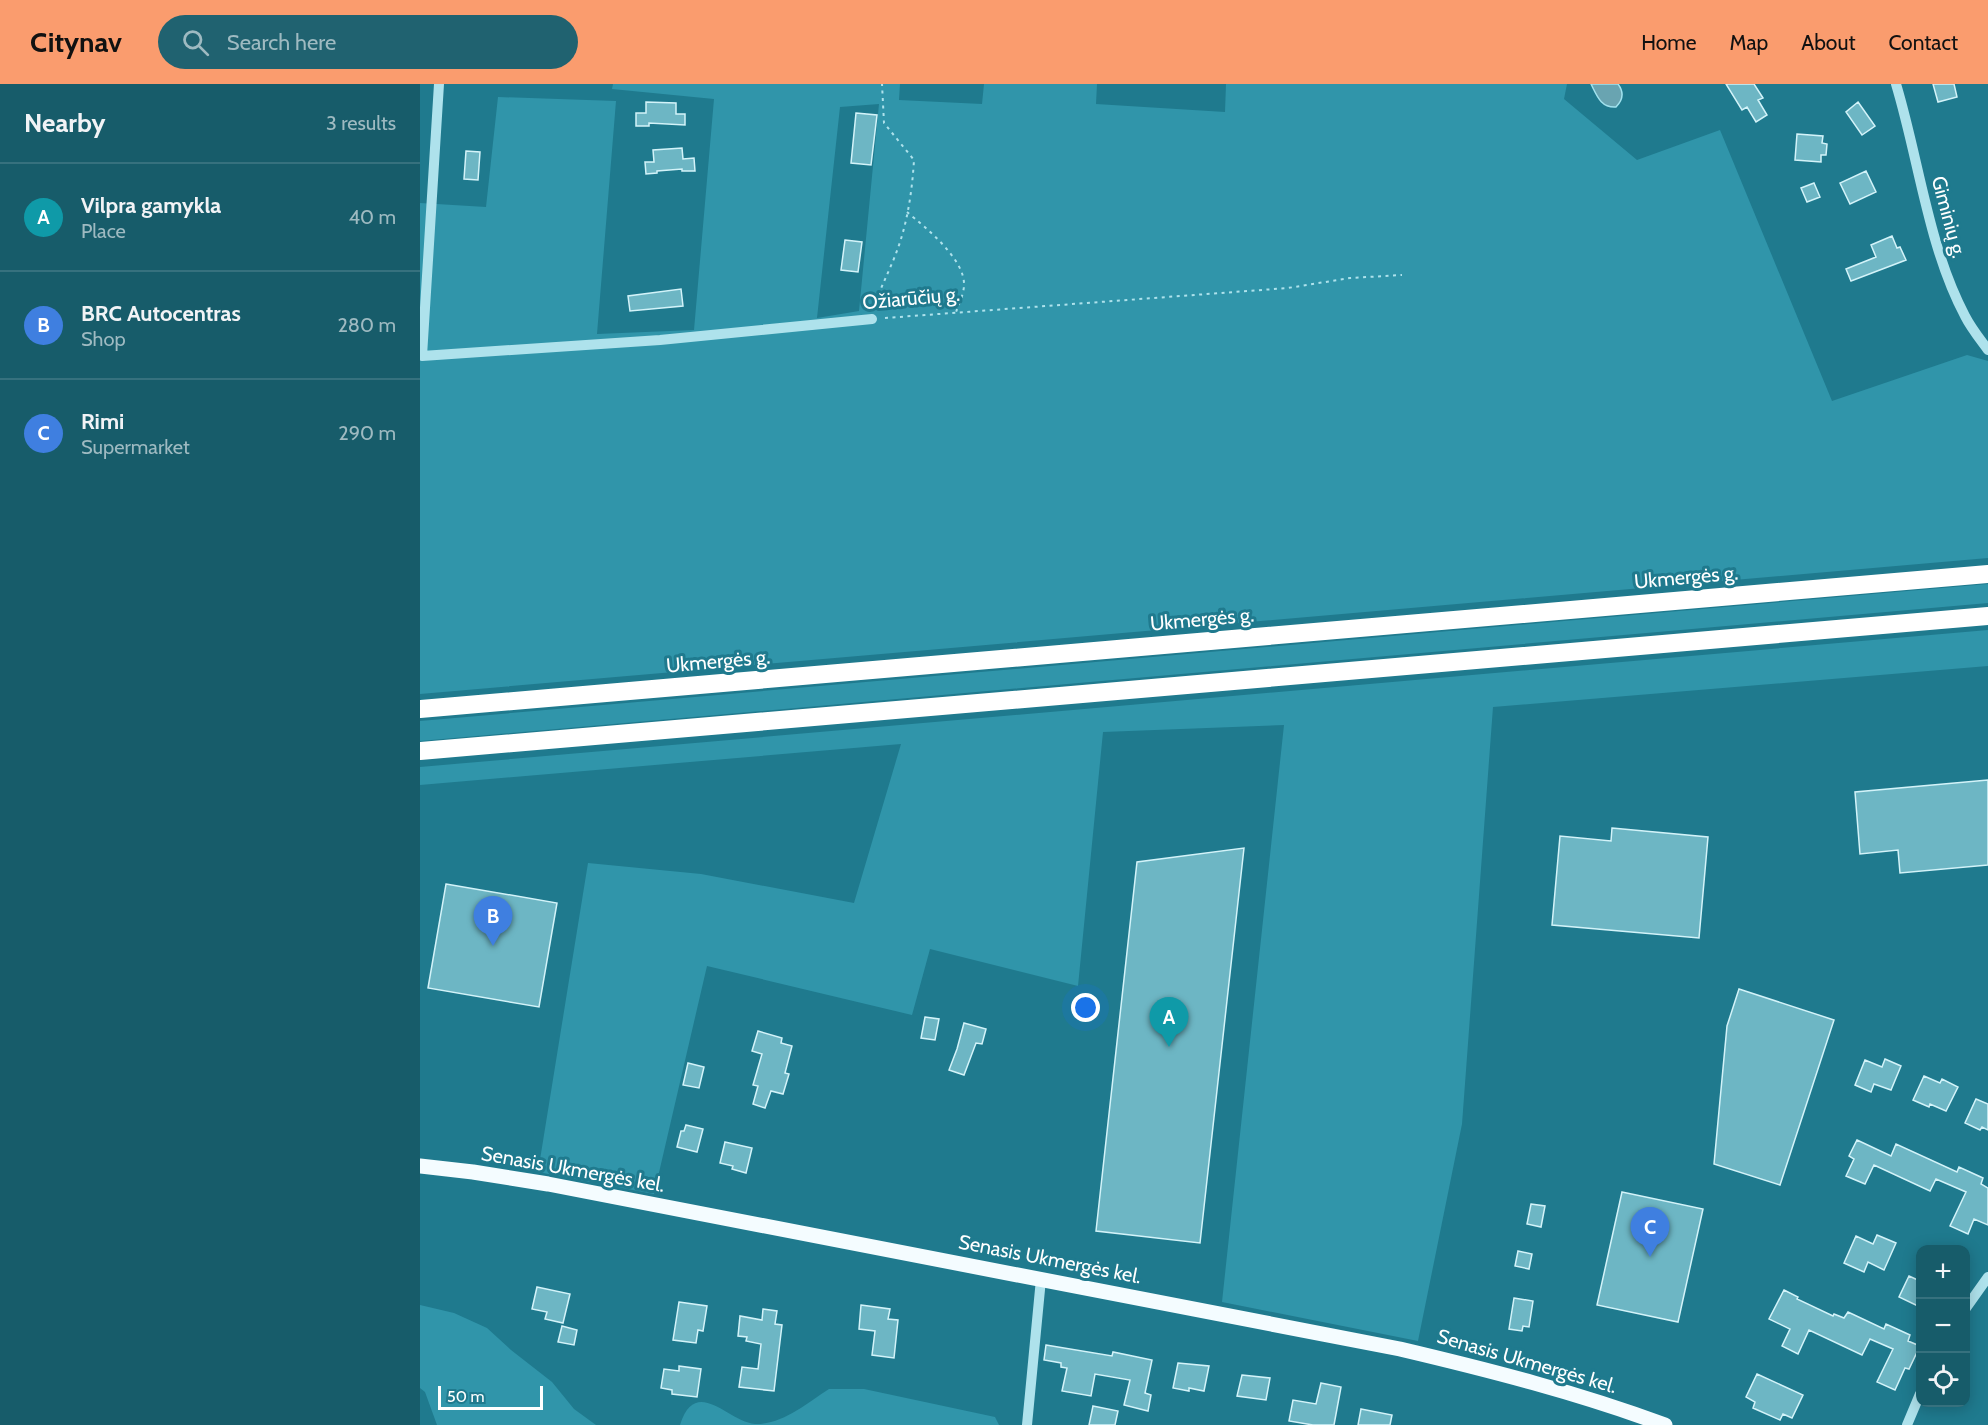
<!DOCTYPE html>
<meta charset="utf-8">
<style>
:root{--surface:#175c6a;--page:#206270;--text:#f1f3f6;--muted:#9ebac1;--line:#36717e;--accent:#fa9c6e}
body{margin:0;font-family:Cabin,sans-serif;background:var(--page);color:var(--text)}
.controls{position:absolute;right:18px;bottom:18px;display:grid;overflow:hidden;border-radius:12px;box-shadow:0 3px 15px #0003}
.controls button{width:54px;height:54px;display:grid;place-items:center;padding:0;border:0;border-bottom:2px solid var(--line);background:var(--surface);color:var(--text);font:30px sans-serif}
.scale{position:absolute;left:18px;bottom:15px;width:105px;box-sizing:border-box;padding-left:6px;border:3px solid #fff;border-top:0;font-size:16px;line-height:21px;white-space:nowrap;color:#fff;-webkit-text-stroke:4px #1f7a8e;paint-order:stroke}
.you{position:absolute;left:666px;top:924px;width:21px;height:21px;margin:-15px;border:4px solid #fff;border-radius:50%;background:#1a73e8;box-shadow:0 0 0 9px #1a73e833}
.badge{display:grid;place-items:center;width:39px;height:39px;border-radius:50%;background:var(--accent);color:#fff;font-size:20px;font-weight:700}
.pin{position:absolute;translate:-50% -50px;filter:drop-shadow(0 2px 3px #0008)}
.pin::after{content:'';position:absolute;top:32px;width:21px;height:18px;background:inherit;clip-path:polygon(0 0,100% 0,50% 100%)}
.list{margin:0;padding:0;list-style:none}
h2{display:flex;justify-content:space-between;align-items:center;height:78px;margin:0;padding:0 24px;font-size:26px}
h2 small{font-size:20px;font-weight:400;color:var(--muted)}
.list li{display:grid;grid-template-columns:39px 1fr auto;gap:18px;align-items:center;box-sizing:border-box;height:108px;padding:0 24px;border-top:2px solid var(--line)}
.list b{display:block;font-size:22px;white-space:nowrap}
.list p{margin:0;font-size:20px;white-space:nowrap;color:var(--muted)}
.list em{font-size:20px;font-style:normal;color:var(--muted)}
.icon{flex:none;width:33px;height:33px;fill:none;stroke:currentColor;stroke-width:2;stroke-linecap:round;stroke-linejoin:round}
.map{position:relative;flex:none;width:1568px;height:1341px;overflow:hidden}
header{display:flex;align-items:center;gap:36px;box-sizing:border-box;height:84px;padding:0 30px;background:var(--accent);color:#111}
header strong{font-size:28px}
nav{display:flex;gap:33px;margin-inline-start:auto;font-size:21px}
.search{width:420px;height:54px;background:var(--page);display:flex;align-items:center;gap:15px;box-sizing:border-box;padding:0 21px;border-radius:33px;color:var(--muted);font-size:22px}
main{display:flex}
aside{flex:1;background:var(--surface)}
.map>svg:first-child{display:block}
</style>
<header>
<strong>Citynav</strong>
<div class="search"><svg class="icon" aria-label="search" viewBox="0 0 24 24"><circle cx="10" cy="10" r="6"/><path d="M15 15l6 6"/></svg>Search here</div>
<nav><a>Home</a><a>Map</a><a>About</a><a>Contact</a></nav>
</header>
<main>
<aside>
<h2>Nearby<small>3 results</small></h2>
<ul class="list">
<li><span class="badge" style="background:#0f9aa8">A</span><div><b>Vilpra gamykla</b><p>Place</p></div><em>40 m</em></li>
<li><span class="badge" style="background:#3f7fe0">B</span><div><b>BRC Autocentras</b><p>Shop</p></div><em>280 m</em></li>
<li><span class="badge" style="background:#3f7fe0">C</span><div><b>Rimi</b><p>Supermarket</p></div><em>290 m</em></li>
</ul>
</aside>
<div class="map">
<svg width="1568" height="1341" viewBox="0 0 1568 1341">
<rect width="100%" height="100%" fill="#1f7a8e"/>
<path fill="#3095aa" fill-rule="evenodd" d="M 193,0 L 480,0 L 479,16 L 562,20 L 564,0 L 677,0 L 676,20 L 805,28 L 806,0 L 1147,0 L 1144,15 L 1217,76 L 1300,46 L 1412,317 L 1547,271 L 1568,277 L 1568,474 L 0,610 L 0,119 L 66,123 L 78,13 L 196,17 L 177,250 L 274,246 L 294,15 L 192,5 ZM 459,20 L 439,227 L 397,234 L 420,23 Z
M 1568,500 L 1568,519 L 0,657 L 0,637 Z
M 1568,546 L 1568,582 L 1073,623 L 1042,1040 L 998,1257 L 802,1218 L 864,641 L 683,648 L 658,902 L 510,865 L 492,931 L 287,882 L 234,1110 L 118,1088 L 168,779 L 281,790 L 434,819 L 481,660 L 0,701 L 0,683 Z
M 0,1221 L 34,1229 L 67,1244 L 91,1266 L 132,1298 L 154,1325 L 176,1341 L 17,1341 L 5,1308 L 0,1304 Z
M 409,1305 L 444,1305 L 575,1333 L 579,1341 L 260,1341 C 276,1291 308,1338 335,1340 C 362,1341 387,1319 409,1305 Z"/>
<path fill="#69a4b1" stroke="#a1e2ee" stroke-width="1.5" d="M 1171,0 L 1198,0 C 1204,8 1203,16 1196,23 C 1181,24 1177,12 1171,0 Z"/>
<path fill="#6db6c4" stroke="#d3f3f9" stroke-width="1.5" d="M 1306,0 L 1334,0 L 1343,14 L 1338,16 L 1347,31 L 1336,38 L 1327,23 L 1322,26 Z
M 1513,0 L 1534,0 L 1537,13 L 1518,18 Z
M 226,18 L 256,19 L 256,30 L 265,30 L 265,41 L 229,39 L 229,42 L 216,42 L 216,29 L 226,29 Z
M 1438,18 L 1455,42 L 1442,51 L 1426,28 Z
M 436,29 L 457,31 L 451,81 L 431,79 Z
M 1377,50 L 1403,52 L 1402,59 L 1407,60 L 1406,71 L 1401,71 L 1401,78 L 1375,76 Z
M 262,64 L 263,75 L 274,74 L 275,87 L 262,87 L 262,85 L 237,87 L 237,89 L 226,90 L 225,78 L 234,78 L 233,66 Z
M 46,67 L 60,68 L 58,96 L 44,95 Z
M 1446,87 L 1456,108 L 1430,120 L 1420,99 Z
M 1394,99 L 1400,113 L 1387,118 L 1381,104 Z
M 1472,152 L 1477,164 L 1480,163 L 1486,176 L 1431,197 L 1426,185 L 1456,173 L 1451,161 Z
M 425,156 L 442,158 L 438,188 L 421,186 Z
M 261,205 L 263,222 L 210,227 L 208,212 Z
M 1568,696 L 1568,781 L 1480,789 L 1478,766 L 1440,770 L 1435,708 Z
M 1192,744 L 1288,753 L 1279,854 L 1132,841 L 1140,752 L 1191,757 Z
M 824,764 L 780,1159 L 676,1147 L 717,778 Z
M 26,800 L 137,819 L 119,923 L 8,904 Z
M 1319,905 L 1414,936 L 1360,1101 L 1294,1080 L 1307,942 Z
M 505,933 L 519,935 L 515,956 L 501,954 Z
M 544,939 L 566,945 L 562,960 L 556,959 L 544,991 L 529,986 L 537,965 Z
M 338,947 L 362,954 L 361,959 L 372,962 L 365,989 L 369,990 L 363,1010 L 351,1007 L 345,1024 L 333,1020 L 338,1002 L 333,1001 L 342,970 L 332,967 Z
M 1465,975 L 1481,982 L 1471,1006 L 1454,1000 L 1451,1008 L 1435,1001 L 1445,976 L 1462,983 Z
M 268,979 L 284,983 L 279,1004 L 263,1001 Z
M 1504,992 L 1520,999 L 1522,995 L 1538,1003 L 1526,1027 L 1510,1020 L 1509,1023 L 1493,1016 Z
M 1556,1015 L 1568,1020 L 1568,1046 L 1562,1043 L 1560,1046 L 1545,1039 Z
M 266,1041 L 283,1045 L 277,1068 L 257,1063 L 261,1047 L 264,1047 Z
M 1437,1056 L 1471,1072 L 1476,1060 L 1537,1088 L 1539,1083 L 1563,1094 L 1561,1100 L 1568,1104 L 1568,1141 L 1554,1135 L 1548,1150 L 1530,1142 L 1546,1108 L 1516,1095 L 1510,1107 L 1454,1081 L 1445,1100 L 1426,1092 L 1434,1075 L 1429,1072 Z
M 305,1058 L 332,1064 L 326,1089 L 312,1085 L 313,1082 L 300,1079 Z
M 1202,1108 L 1283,1125 L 1258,1238 L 1177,1221 Z
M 1111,1120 L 1125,1122 L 1121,1143 L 1107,1140 Z
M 1457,1151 L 1476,1159 L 1464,1186 L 1448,1178 L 1444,1188 L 1424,1179 L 1436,1152 L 1453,1160 Z
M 1098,1167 L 1112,1170 L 1109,1185 L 1095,1182 Z
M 1489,1192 L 1500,1197 L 1500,1223 L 1479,1213 Z
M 117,1203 L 150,1210 L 143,1239 L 125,1235 L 127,1228 L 112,1225 Z
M 1364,1206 L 1378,1213 L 1377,1215 L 1413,1232 L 1414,1230 L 1424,1234 L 1428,1228 L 1464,1245 L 1466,1240 L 1490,1251 L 1488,1257 L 1500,1262 L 1489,1285 L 1485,1284 L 1475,1306 L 1457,1298 L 1473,1265 L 1450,1255 L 1442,1271 L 1389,1246 L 1378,1270 L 1362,1262 L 1370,1245 L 1349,1235 Z
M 1094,1214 L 1113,1217 L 1109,1243 L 1103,1242 L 1102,1247 L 1089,1245 Z
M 259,1218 L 287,1222 L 283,1247 L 278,1246 L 276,1259 L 253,1256 Z
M 441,1221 L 470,1225 L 468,1235 L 478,1236 L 474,1274 L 452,1271 L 455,1247 L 439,1245 Z
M 343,1225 L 357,1227 L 355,1240 L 362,1241 L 354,1307 L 319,1303 L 322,1283 L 338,1285 L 341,1260 L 326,1257 L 327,1253 L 318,1252 L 320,1232 L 342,1236 Z
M 142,1242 L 157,1246 L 154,1261 L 138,1258 Z
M 626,1261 L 692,1272 L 693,1268 L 732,1276 L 725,1309 L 731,1311 L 728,1327 L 704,1321 L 710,1296 L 675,1290 L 671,1312 L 642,1307 L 647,1284 L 641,1283 L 641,1279 L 624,1276 Z
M 758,1279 L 789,1282 L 784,1307 L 769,1304 L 769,1307 L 753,1304 Z
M 259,1282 L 281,1285 L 277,1313 L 252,1310 L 252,1306 L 241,1304 L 244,1285 L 259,1287 Z
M 1337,1290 L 1383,1311 L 1372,1334 L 1363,1330 L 1360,1336 L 1333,1324 L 1335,1318 L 1326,1313 Z
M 822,1291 L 850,1294 L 846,1316 L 817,1312 Z
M 901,1299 L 921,1303 L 914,1341 L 893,1341 L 869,1337 L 873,1316 L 896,1320 Z
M 673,1322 L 698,1327 L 695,1341 L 669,1341 Z
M 941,1325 L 972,1331 L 970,1341 L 938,1341 Z"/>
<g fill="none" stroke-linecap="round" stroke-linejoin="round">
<path stroke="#aee2ec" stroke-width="2" stroke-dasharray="3 4.5" stroke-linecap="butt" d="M 487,128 C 505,143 545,175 544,201 C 544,209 539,220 536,228
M 454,225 C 459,206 468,190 475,172 C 487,142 492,109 494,76 L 464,39 L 462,0
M 465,234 L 868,204 L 930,194 L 982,191"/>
<path stroke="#aee2ec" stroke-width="10" d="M 19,0 L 2,272 L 240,256 L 452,235
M 1476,0 C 1499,76 1508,162 1545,232 C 1551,244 1560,255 1568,266
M 1546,1224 L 1568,1193
M 607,1341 L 621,1195
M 1487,1341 L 1500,1310"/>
<path stroke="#f4fcff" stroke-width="15" d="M 0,1082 L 53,1088 L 128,1100 L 980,1265 C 1069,1286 1159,1309 1245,1341"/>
<path stroke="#fff" stroke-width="18" d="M 0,625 L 1568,490
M 0,667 L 1568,532"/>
</g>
<g text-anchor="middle" stroke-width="6" stroke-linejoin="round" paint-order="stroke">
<g font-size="20" fill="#fff" stroke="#1f7a8e">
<text transform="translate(1529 133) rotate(75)" y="7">Giminių g.</text>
<text transform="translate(491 214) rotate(-5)" y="7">Ožiarūčių g.</text>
<text transform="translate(1266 493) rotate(-5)" y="7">Ukmergės g.</text>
<text transform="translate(782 535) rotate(-5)" y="7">Ukmergės g.</text>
<text transform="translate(298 577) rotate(-5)" y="7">Ukmergės g.</text>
<text transform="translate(153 1085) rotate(10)" y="7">Senasis Ukmergės kel.</text>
<text transform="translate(630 1175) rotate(11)" y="7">Senasis Ukmergės kel.</text>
<text transform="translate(1107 1277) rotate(16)" y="7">Senasis Ukmergės kel.</text>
</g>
</g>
</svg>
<div class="controls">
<button>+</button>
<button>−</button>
<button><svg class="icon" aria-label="locate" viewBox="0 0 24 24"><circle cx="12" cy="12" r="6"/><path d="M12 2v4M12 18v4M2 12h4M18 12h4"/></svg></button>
</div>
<div class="scale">50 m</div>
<div class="you"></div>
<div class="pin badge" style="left:749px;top:963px;background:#0f9aa8">A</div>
<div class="pin badge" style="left:73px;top:862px;background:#3f7fe0">B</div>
<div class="pin badge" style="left:1230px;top:1173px;background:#3f7fe0">C</div>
</div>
</main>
